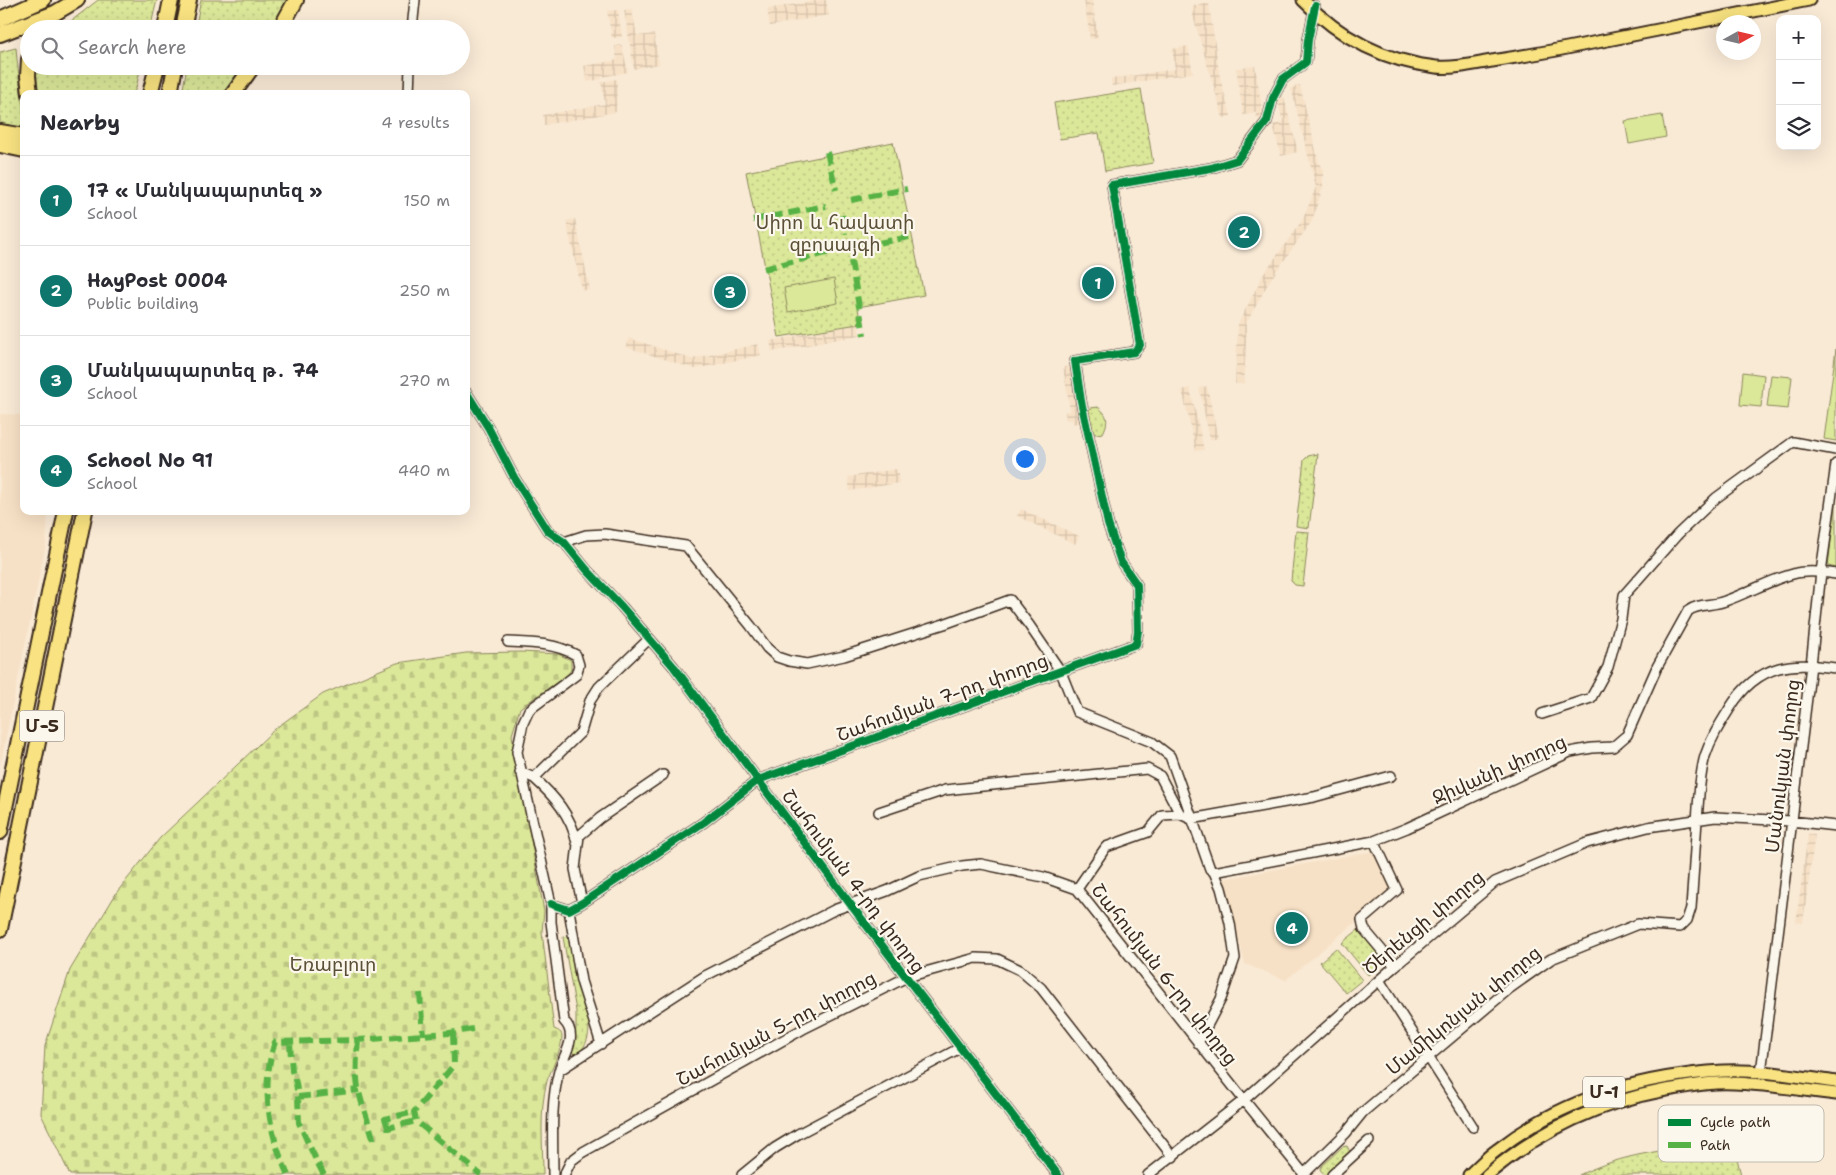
<!DOCTYPE html>
<meta charset="utf-8">
<style>
:root{--surface:#fff;--page:#f7f7f7;--text:#2b2b33;--muted:#7c7c81;--line:#e1e1e2;--accent:#0f766e}
body{margin:0;font-family:"Shantell Sans","Noto Sans Armenian",sans-serif;background:var(--page);color:var(--text)}
.controls{position:absolute;right:15px;top:15px;display:grid;overflow:hidden;border-radius:10px;box-shadow:0 5px 20px #0002}
.controls button{width:45px;height:45px;display:grid;place-items:center;padding:0;border:0;border-bottom:1px solid var(--line);background:var(--surface);color:var(--text);font:25px sans-serif}
.compass{position:absolute;left:1716px;top:15px;width:45px;height:45px;border-radius:50%;background:var(--surface);box-shadow:0 5px 20px #0002;rotate:82deg}
.you{position:absolute;left:1024px;top:458px;width:18px;height:18px;margin:-12px;border:4px solid #fff;border-radius:50%;background:#1a73e8;box-shadow:0 0 0 8px #1a73e833}
.badge{display:grid;place-items:center;width:32px;height:32px;border-radius:50%;background:var(--accent);color:#fff;font-size:16px;font-weight:700}
.pin{position:absolute;translate:-50% -50%;border:2px solid #fff;box-shadow:0 1px 5px #0006}
.list{margin:0;padding:0;list-style:none}
h2{display:flex;justify-content:space-between;align-items:center;height:65px;margin:0;padding:0 20px;font-size:21px}
h2 small{font-size:16px;font-weight:400;color:var(--muted)}
.list li{display:grid;grid-template-columns:32px 1fr auto;gap:15px;align-items:center;box-sizing:border-box;height:90px;padding:0 20px;border-top:1px solid var(--line)}
.list b{display:block;font-size:19px;white-space:nowrap}
.list p{margin:0;font-size:16px;white-space:nowrap;color:var(--muted)}
.list em{font-size:16px;font-style:normal;color:var(--muted)}
.icon{flex:none;width:28px;height:28px;fill:none;stroke:currentColor;stroke-width:2;stroke-linecap:round;stroke-linejoin:round}
.map{position:relative;flex:none;width:1836px;height:1175px;overflow:hidden}
.search{position:absolute;background:var(--surface);box-shadow:0 5px 20px #0002;left:20px;top:20px;width:450px;height:55px;display:flex;align-items:center;gap:12px;box-sizing:border-box;padding:0 18px;border-radius:28px;color:var(--muted);font-size:19px}
.panel{position:absolute;background:var(--surface);box-shadow:0 5px 20px #0002;left:20px;top:90px;width:450px;height:425px;border-radius:10px}
.map>svg:first-child{display:block}
</style>
<div class="map">
<svg width="1836" height="1175" viewBox="0 0 1836 1175">
<defs>
<pattern id="industrial-grid" width="8" height="8" patternUnits="userSpaceOnUse" patternTransform="scale(1.25)"><rect width="8" height="8" fill="#f7e1c6"/><path d="M0 4h8M4 0v8" fill="none" stroke="#d5c1aa"/></pattern>
<pattern id="grass-dots" width="8" height="8" patternUnits="userSpaceOnUse" patternTransform="scale(1.25)"><rect width="8" height="8" fill="#dbe799"/><path d="M2 2h.1M6 6h.1" fill="none" stroke="#bdc683" stroke-width="1.8" stroke-linecap="round"/></pattern>
<pattern id="cemetery-stones" width="16" height="16" patternUnits="userSpaceOnUse" patternTransform="scale(1.25)"><rect width="16" height="16" fill="#dbe799"/><path d="M2 7V4a2 2 0 0 1 4 0v3zM10 15v-3a2 2 0 0 1 4 0v3z" fill="#bdc683"/></pattern>
</defs>
<rect width="100%" height="100%" fill="#f9ead6"/>
<filter id="ink" filterUnits="userSpaceOnUse"><feTurbulence type="fractalNoise" baseFrequency=".02" numOctaves="2"/><feDisplacementMap in="SourceGraphic" scale="10" xChannelSelector="R" yChannelSelector="G"/><feConvolveMatrix kernelMatrix="1 2 1 2 8 2 1 2 1" color-interpolation-filters="sRGB"/></filter>
<g filter="url(#ink)">
<path fill="#f7e1c6" d="M 0,414 L 24,415 L 24,511 L 48,511 L 46,544 L 0,766 Z
M 1374,851 L 1392,892 L 1287,979 L 1288,981 L 1245,964 L 1224,879 Z"/>
<path fill="url(#industrial-grid)" d="M 820,0 L 826,0 L 829,15 L 770,26 L 767,9 Z
M 1084,0 L 1092,0 L 1098,38 L 1090,39 Z
M 1209,4 L 1220,78 L 1231,116 L 1223,118 L 1192,13 L 1193,5 Z
M 632,9 L 637,36 L 654,34 L 659,64 L 634,69 L 624,10 Z
M 618,10 L 622,37 L 612,38 L 607,11 Z
M 622,45 L 628,72 L 602,77 L 601,79 L 587,82 L 584,66 L 617,60 L 615,46 Z
M 1188,46 L 1193,73 L 1112,86 L 1111,79 L 1175,69 L 1172,49 Z
M 1255,66 L 1264,118 L 1257,119 L 1256,113 L 1243,115 L 1236,68 Z
M 617,79 L 616,112 L 544,125 L 543,115 L 605,104 L 601,82 Z
M 1300,85 L 1319,163 L 1323,171 L 1323,187 L 1312,221 L 1269,282 L 1247,322 L 1244,384 L 1235,384 L 1238,324 L 1263,275 L 1303,219 L 1316,187 L 1291,88 Z
M 1284,97 L 1298,152 L 1281,156 L 1273,125 L 1283,122 L 1277,98 Z
M 575,219 L 590,289 L 582,291 L 566,221 Z
M 858,324 L 860,335 L 772,352 L 770,341 Z
M 629,338 L 692,359 L 758,344 L 761,355 L 695,369 L 626,347 Z
M 1071,366 L 1081,422 L 1073,424 L 1072,419 L 1066,420 L 1065,412 L 1070,410 L 1063,367 Z
M 1207,386 L 1218,438 L 1210,440 L 1199,388 Z
M 1190,388 L 1204,450 L 1196,451 L 1182,390 Z
M 897,469 L 899,483 L 850,491 L 848,477 Z
M 1021,509 L 1079,536 L 1075,544 L 1017,516 Z
M 1808,833 L 1815,834 L 1803,923 L 1796,922 Z"/>
<path fill="url(#grass-dots)" stroke="#8b885c" d="M 98,0 L 157,0 L 150,29 L 61,29 Z
M 201,0 L 287,0 L 270,29 L 195,29 Z
M 16,48 C 18,76 24,102 24,130 L 0,125 L 0,52 Z
M 36,66 L 141,66 L 136,88 L 133,94 L 39,94 L 35,78 Z
M 187,66 L 244,66 L 224,94 L 182,94 Z
M 1141,89 L 1153,163 L 1105,171 L 1099,133 L 1060,139 L 1054,103 Z
M 893,142 L 924,295 L 858,307 L 860,322 L 858,324 L 779,337 L 746,172 Z
M 1098,407 C 1108,415 1109,421 1103,433 L 1096,434 L 1090,431 L 1090,419 L 1087,412 L 1091,408 Z
M 1318,454 L 1309,528 L 1296,526 L 1304,460 L 1308,456 Z
M 1296,531 L 1309,532 L 1303,586 L 1295,585 L 1291,581 Z
M 1358,930 L 1384,961 L 1368,975 L 1342,943 Z
M 569,936 L 589,1019 C 589,1036 589,1043 576,1056 L 572,1052 L 576,1028 L 576,1011 L 563,937 Z
M 1336,948 L 1362,980 L 1346,993 L 1320,962 Z
M 1347,1146 L 1350,1152 L 1329,1173 L 1326,1175 L 1322,1173 L 1320,1169 L 1322,1166 L 1342,1147 Z
M 1712,1146 L 1734,1146 L 1741,1175 L 1579,1175 C 1623,1154 1664,1149 1712,1146 Z"/>
<path fill="url(#cemetery-stones)" stroke="#8b885c" d="M 521,652 L 558,654 L 571,660 L 571,670 L 567,675 L 520,708 L 512,735 L 544,911 L 542,932 L 554,1029 C 557,1030 559,1031 561,1033 C 566,1041 550,1072 547,1081 C 539,1111 543,1145 543,1175 L 70,1175 L 41,1114 L 45,1046 L 70,970 L 117,892 L 160,838 L 276,728 L 323,694 L 397,663 L 466,653 Z"/>
<path fill="#dbe799" stroke="#8b885c" d="M 1662,115 L 1666,137 L 1629,144 L 1625,121 Z
M 834,279 L 838,303 L 788,312 L 784,288 Z
M 1836,349 L 1836,441 L 1824,439 Z
M 1743,372 L 1764,375 L 1761,407 L 1740,405 Z
M 1771,375 L 1792,377 L 1788,409 L 1767,407 Z
M 1836,498 L 1836,568 L 1828,566 Z"/>
<g fill="none" stroke-linecap="round" stroke-linejoin="round">
<defs>
<path id="minor" d="M 412,29 L 415,0
M 409,94 L 410,66
M 466,392 L 488,427 L 515,479 L 548,531 L 564,542 L 587,570 L 622,607 L 674,667 L 851,905 L 1058,1175
M 564,542 L 586,535 L 605,534 L 686,546 L 751,626 L 767,648 L 777,657 L 789,661 L 807,664 L 844,656 L 944,624 L 1010,600 L 1029,625 L 1061,672 L 1077,712 L 1152,742 L 1170,756 L 1210,869 L 1214,872 L 1221,888 L 1230,923 L 1235,958 L 1221,999 L 1198,1043
M 508,642 C 531,643 555,643 576,655 L 579,665 L 576,675 L 529,710 L 523,723 L 517,752 L 551,904 L 551,922 L 564,1021 C 579,1036 564,1054 559,1071 C 550,1104 553,1141 553,1175
M 1542,714 L 1591,698 L 1608,667 L 1621,619 L 1624,595 L 1678,534 L 1716,498 L 1793,442 L 1836,450
M 520,772 L 534,778 L 581,732 L 590,701 L 599,687 L 649,639
M 534,778 C 554,796 571,815 577,843
M 879,812 L 945,790 L 1147,769 L 1160,776 L 1180,814
M 1374,841 L 1397,890 L 1362,920 L 1364,929 L 1395,966
M 1214,872 L 1374,841 L 1407,828 L 1570,752 L 1592,748 L 1613,747 L 1627,735 L 1657,667 L 1688,611 C 1698,603 1713,606 1725,601 C 1748,593 1770,580 1793,574 C 1807,570 1823,572 1836,574
M 1077,889 L 1106,847 L 1148,832 L 1162,815 L 1180,814 L 1191,819 L 1314,797 L 1391,776
M 582,903 L 575,869 L 579,836 L 600,818 L 663,775
M 551,904 L 569,910 L 582,903 L 704,822 L 758,780 L 1136,644 L 1138,631 L 1137,585 L 1121,562 L 1108,524 L 1081,401 L 1075,361 L 1134,352 L 1140,345 L 1112,185 L 1211,168 L 1237,160 L 1267,121 L 1273,98 L 1283,79 L 1306,62 L 1308,40 L 1315,6
M 569,910 L 581,981 L 601,1044
M 1379,980 L 1473,1127
M 560,1070 L 705,976 L 834,910 L 887,891 L 919,876 L 962,866 L 981,864 L 1043,877 L 1077,889 L 1244,1100 L 1304,1174
M 1761,1073 L 1811,665 L 1821,572 L 1836,464
M 564,1175 L 571,1161 L 583,1152 L 803,1029 L 907,977 L 976,958 L 997,959 L 1020,970 L 1041,988 L 1173,1157
M 742,1175 L 775,1148 L 798,1134 L 960,1048
M 1148,1175 L 1244,1100 L 1395,966 L 1495,882 L 1587,843 L 1648,827 L 1715,817 L 1791,821 L 1836,826
M 1303,1175 L 1346,1133 L 1363,1112 L 1510,988 L 1551,959 L 1638,924 L 1680,927 L 1687,920 L 1691,908 C 1693,879 1695,850 1697,820 C 1699,799 1699,777 1705,756 C 1711,738 1720,724 1730,708 C 1741,690 1757,674 1779,668 C 1798,663 1817,666 1836,668
M 1332,1175 L 1369,1141"/>
<path id="major" d="M 1303,0 C 1340,38 1383,61 1436,67 C 1454,69 1474,64 1492,61 C 1517,57 1542,53 1567,48 C 1648,32 1729,16 1809,0
M 1469,1175 C 1478,1167 1487,1157 1497,1150 C 1563,1098 1640,1076 1723,1071 C 1758,1069 1801,1077 1836,1082
M 1487,1175 C 1545,1126 1610,1097 1685,1087 C 1701,1084 1718,1082 1734,1083 C 1768,1084 1802,1090 1836,1094"/>
<path id="highway" d="M 0,19 L 43,0
M 165,29 L 171,0
M 183,29 L 189,0
M 280,29 L 296,0
M 0,34 L 55,13 L 77,0
M 29,59 L 28,76 L 30,94
M 150,94 L 157,66
M 170,94 L 175,66
M 233,94 L 253,66
M 0,132 L 24,136
M 0,145 L 24,150
M 0,832 L 66,511
M 0,929 L 85,511"/>
</defs>
<use href="#minor" stroke="#3b2a1e" stroke-width="12"/>
<use href="#major" stroke="#3b2a1e" stroke-width="15"/>
<use href="#highway" stroke="#3b2a1e" stroke-width="18"/>
<use href="#minor" stroke="#fbf7ec" stroke-width="9"/>
<use href="#major" stroke="#f8e281" stroke-width="11"/>
<use href="#highway" stroke="#f8e281" stroke-width="14"/>
<path stroke="#57b245" stroke-width="6" stroke-dasharray="12 6" stroke-linecap="butt" d="M 827,152 L 836,190
M 851,200 L 907,189
M 842,215 L 845,234
M 753,220 L 826,206
M 862,246 L 915,236
M 851,261 L 864,335
M 764,269 L 834,251
M 420,993 L 423,1035
M 453,1033 L 454,1065 L 414,1112 L 416,1121 L 481,1175
M 358,1040 C 357,1056 355,1075 359,1092 C 363,1109 370,1125 374,1142
M 290,1043 L 292,1071 L 296,1083 L 298,1097 L 299,1123 L 316,1160 L 324,1175
M 298,1097 L 359,1090
M 387,1124 L 385,1119 L 414,1112
M 387,1124 L 388,1128 L 416,1121
M 288,1175 C 269,1134 260,1086 275,1042 L 358,1040 L 449,1033 L 473,1029"/>
<defs>
<path id="cycleway" d="M 466,392 L 488,427 L 515,479 L 548,531 L 564,542 L 587,570 L 622,607 L 674,667 L 851,905 L 1058,1175
M 551,904 L 569,910 L 582,903 L 704,822 L 758,780 L 1136,644 L 1138,631 L 1137,585 L 1121,562 L 1108,524 L 1081,401 L 1075,361 L 1134,352 L 1140,345 L 1112,185 L 1211,168 L 1237,160 L 1267,121 L 1273,98 L 1283,79 L 1306,62 L 1308,40 L 1315,6"/>
</defs>
<use href="#cycleway" stroke="#fbf7ec" stroke-width="11"/>
<use href="#cycleway" stroke="#00873e" stroke-width="8"/>
</g>
</g>
<g text-anchor="middle" stroke-width="4.5" stroke-linejoin="round" paint-order="stroke">
<g fill="#fbf7ec" stroke="#75685c" stroke-width="1">
<rect x="19.5" y="710.5" width="45" height="31" rx="4"/>
<rect x="1583" y="1076.5" width="42" height="31" rx="4"/>
</g>
<g font-size="18" font-weight="bold" fill="#3b2a1e">
<text x="42" y="732">Մ-5</text>
<text x="1604" y="1098">Մ-1</text>
</g>
<g font-size="19" fill="#5b5037" stroke="#fbf7ec">
<text x="835" y="229">Սիրո և հավատի<tspan x="835" dy="22">զբոսայգի</tspan></text>
<text x="333" y="971">Եռաբլուր</text>
</g>
<g font-size="19" fill="#3b2a1e" stroke="#fbf7ec">
<text transform="translate(942 697) rotate(-20)" y="7">Շահումյան 7-րդ փողոց</text>
<text transform="translate(1782 766) rotate(-83)" y="7">Մանուկյան փողոց</text>
<text transform="translate(1499 769) rotate(-24)" y="7">Ջիվանի փողոց</text>
<text transform="translate(854 881) rotate(53)" y="7">Շահումյան 4-րդ փողոց</text>
<text transform="translate(1423 922) rotate(-40)" y="7">Ծերենցի փողոց</text>
<text transform="translate(1165 974) rotate(52)" y="7">Շահումյան 6-րդ փողոց</text>
<text transform="translate(1463 1010) rotate(-39)" y="7">Մամիկոնյան փողոց</text>
<text transform="translate(776 1028) rotate(-28)" y="7">Շահումյան 5-րդ փողոց</text>
</g>
</g>
<rect x="1658" y="1105" width="166" height="57" rx="8" fill="#fbf7ec" stroke="#c1baae" stroke-width="1"/>
<rect x="1668" y="1119" width="23" height="7" fill="#00873e"/>
<rect x="1668" y="1142" width="23" height="6" fill="#57b245"/>
<g font-size="14" fill="#3b2a1e">
<text x="1700" y="1127">Cycle path</text>
<text x="1700" y="1150">Path</text>
</g>
</svg>
<div class="controls">
<button>+</button>
<button>−</button>
<button><svg class="icon" aria-label="layers" viewBox="0 0 24 24"><path d="M12 4l9 5-9 5-9-5zM3 14l9 5 9-5"/></svg></button>
</div>
<svg class="compass" viewBox="-18 -18 36 36"><path d="M0-13l5 13h-10z" fill="#e53935"/><path d="M0 13l5-13h-10z" fill="#7c7c81"/></svg>
<div class="you"></div>
<div class="pin badge" style="left:1098px;top:283px">1</div>
<div class="pin badge" style="left:1244px;top:232px">2</div>
<div class="pin badge" style="left:730px;top:292px">3</div>
<div class="pin badge" style="left:1292px;top:928px">4</div>
<div class="search"><svg class="icon" aria-label="search" viewBox="0 0 24 24"><circle cx="10" cy="10" r="6"/><path d="M15 15l6 6"/></svg>Search here</div>
<section class="panel">
<h2>Nearby<small>4 results</small></h2>
<ul class="list">
<li><span class="badge">1</span><div><b>17 « Մանկապարտեզ »</b><p>School</p></div><em>150 m</em></li>
<li><span class="badge">2</span><div><b>HayPost 0004</b><p>Public building</p></div><em>250 m</em></li>
<li><span class="badge">3</span><div><b>Մանկապարտեզ թ․ 74</b><p>School</p></div><em>270 m</em></li>
<li><span class="badge">4</span><div><b>School No 91</b><p>School</p></div><em>440 m</em></li>
</ul>
</section>
</div>
